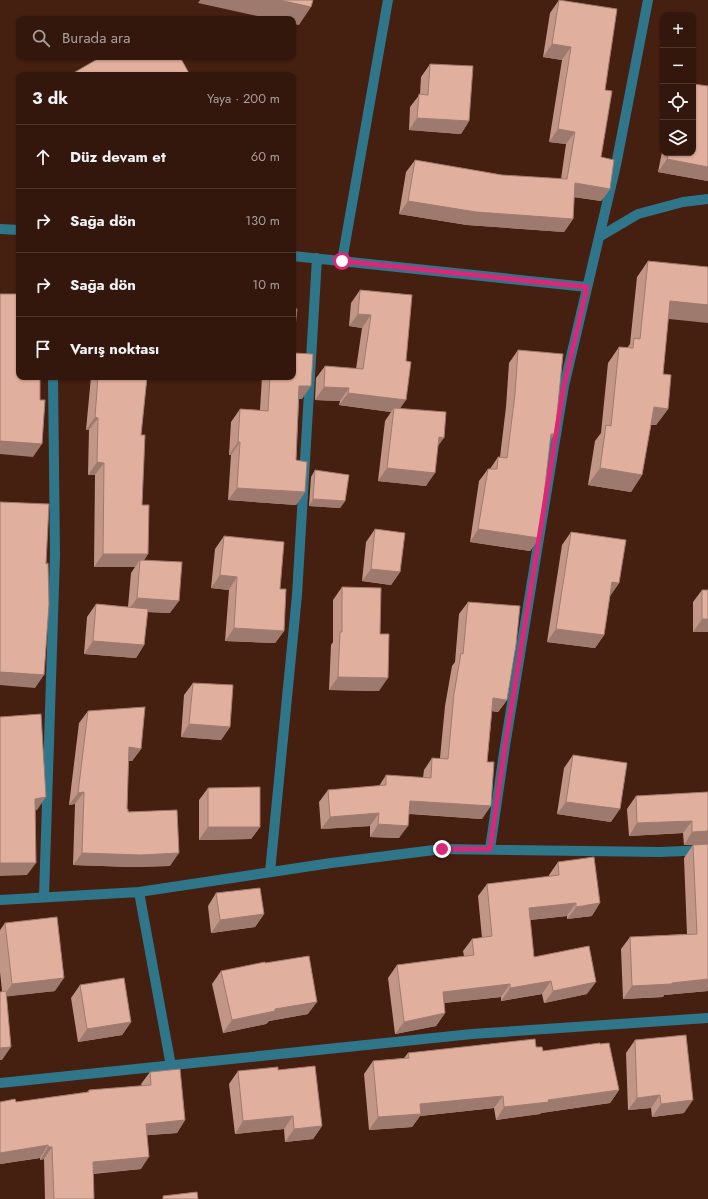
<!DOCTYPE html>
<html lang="tr">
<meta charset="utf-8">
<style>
:root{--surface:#34170c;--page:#3c2015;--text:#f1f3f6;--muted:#a99f9d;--line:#4e362d}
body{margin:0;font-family:Jost,sans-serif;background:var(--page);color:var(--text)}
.controls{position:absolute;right:12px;top:12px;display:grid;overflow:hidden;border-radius:8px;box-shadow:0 1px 3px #0004}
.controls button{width:36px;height:36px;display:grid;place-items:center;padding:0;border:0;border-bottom:1px solid var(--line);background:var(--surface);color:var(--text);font:20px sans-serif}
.stop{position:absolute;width:12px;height:12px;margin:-9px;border:3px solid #db2777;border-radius:50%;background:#fff}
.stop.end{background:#db2777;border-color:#fff;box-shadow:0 1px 4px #0008}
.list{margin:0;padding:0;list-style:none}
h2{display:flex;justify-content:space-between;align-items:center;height:52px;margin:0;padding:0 16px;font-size:17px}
h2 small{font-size:13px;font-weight:400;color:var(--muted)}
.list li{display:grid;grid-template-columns:26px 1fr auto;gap:12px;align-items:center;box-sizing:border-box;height:64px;padding:0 16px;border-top:1px solid var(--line)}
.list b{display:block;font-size:15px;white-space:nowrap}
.list em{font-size:13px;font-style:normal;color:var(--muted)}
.icon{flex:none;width:22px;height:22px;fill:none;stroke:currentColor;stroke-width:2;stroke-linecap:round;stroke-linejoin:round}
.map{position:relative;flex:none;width:708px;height:1199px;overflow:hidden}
.search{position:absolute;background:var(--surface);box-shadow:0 1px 3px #0004;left:16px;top:16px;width:280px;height:44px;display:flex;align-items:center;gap:10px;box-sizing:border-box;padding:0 14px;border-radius:8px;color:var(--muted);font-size:15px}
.panel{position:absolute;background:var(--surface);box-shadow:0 1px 3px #0004;left:16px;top:72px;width:280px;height:308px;border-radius:8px}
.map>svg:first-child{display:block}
</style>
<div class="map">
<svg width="708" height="1199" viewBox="0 0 708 1199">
<rect width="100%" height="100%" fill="#451f10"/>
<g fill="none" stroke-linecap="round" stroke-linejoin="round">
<path stroke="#30768b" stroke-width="10" d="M 0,229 L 19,230
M 599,237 L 638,214 L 683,202 L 708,199
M 293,256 L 587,287
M 342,261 L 388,0
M 490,849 L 505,746 L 564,386 L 616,165 L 648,0
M 270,872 L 297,595 L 317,258
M 139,892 L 171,1066
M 44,897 L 55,555 L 53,377
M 0,900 L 139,892 L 331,863 L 442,849 L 660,852 L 708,850
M 0,1083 L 472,1034 L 708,1018"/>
</g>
<path fill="#c29687" d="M 559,0 L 605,90 L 601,157 L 610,189 L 601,201 L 574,197 L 573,219 L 564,232 L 467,225 L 399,214 L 406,172 L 415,160 L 502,175 L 561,179 L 566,144 L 549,142 L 562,60 L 543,57 L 550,13 Z
M 430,64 L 469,121 L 461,134 L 409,130 L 410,107 L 420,94 L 421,77 Z
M 708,86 L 708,181 L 658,172 L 663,147 L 663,153 L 693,153 Z
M 648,261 L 668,319 L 663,374 L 668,409 L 656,425 L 651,425 L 642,475 L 631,492 L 588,485 L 595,441 L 601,433 L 608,363 L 619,347 L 627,348 L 630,344 L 637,277 Z
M 360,290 L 412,295 L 400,408 L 438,446 L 426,486 L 378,481 L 385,421 L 391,412 L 339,405 L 340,401 L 315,400 L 316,378 L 325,366 L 356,369 L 362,328 L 349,326 L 351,303 Z
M 518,350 L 550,440 L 539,538 L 530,551 L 470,542 L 479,481 L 488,469 L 490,469 L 498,457 L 500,457 L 506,407 L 509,363 Z
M 86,377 L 147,377 L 141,435 L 142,505 L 148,554 L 144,560 L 170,613 L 147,612 L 144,645 L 136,658 L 84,654 L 87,617 L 96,604 L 128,607 L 131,573 L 135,567 L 94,567 L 95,475 L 88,475 L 89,430 L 86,430 L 91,377 Z
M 262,377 L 293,377 L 302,399 L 299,399 L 296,460 L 305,492 L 296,505 L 228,500 L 231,455 L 229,455 L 231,422 L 240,409 L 260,410 Z
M 315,470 L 345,501 L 340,508 L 309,506 L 311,477 Z
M 375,529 L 400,572 L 391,585 L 362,581 L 366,542 Z
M 571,532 L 619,583 L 610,596 L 604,635 L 595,648 L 547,642 L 562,545 Z
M 224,536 L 280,589 L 284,631 L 275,643 L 225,641 L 229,590 L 211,588 L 215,549 Z
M 342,587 L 380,634 L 379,691 L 329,690 L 331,645 L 333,642 L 333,600 Z
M 702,590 L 708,632 L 693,632 L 693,602 Z
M 468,602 L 507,700 L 498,712 L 492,711 L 482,819 L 409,814 L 399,838 L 370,837 L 370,826 L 321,829 L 319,802 L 328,790 L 379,786 L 386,775 L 423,778 L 424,770 L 432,758 L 440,758 L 445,706 L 452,666 L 455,662 L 459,614 Z
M 193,683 L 230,727 L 221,740 L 181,737 L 184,695 Z
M 88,711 L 141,749 L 132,761 L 128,761 L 127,809 L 170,866 L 131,867 L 73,865 L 75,804 L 69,805 L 79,723 Z
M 573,755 L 611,822 L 557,814 L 564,768 Z
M 208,788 L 260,827 L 251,839 L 199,840 L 199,800 Z
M 708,792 L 708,844 L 684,845 L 683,833 L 629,836 L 627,809 L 636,796 Z
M 708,844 L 708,991 L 664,995 L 663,997 L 623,999 L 621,949 L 630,937 L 687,934 L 684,858 L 693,845 Z
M 558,862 L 592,916 L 567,919 L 567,916 L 530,920 L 534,957 L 587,994 L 544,1003 L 542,994 L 501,1001 L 501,997 L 444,1003 L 445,1013 L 436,1026 L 395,1034 L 388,978 L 397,965 L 464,956 L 463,951 L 472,939 L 482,938 L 478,896 L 487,884 L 549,877 L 549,875 Z
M 216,893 L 264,914 L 255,927 L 211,933 L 208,906 Z
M 5,923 L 55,991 L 7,996 L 2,1060 L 2,991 L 0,972 L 0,930 Z
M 265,963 L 308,1014 L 269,1021 L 266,1024 L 223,1033 L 212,984 L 221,971 Z
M 80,985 L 131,1022 L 122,1035 L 78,1042 L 71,998 Z
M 635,1040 L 684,1113 L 652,1117 L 651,1108 L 628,1110 L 626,1053 Z
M 536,1047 L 543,1051 L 619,1090 L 610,1103 L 541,1113 L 540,1114 L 496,1120 L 494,1108 L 420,1116 L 412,1127 L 369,1130 L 364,1074 L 373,1061 L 404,1058 L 408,1053 Z
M 278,1070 L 322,1126 L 313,1139 L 285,1142 L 284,1129 L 235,1134 L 229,1084 L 238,1071 Z
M 150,1072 L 185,1120 L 177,1133 L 147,1135 L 141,1169 L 93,1174 L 94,1199 L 45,1199 L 44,1159 L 40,1160 L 40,1158 L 0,1164 L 0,1102 L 16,1102 L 87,1092 L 89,1090 L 142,1086 L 141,1084 Z"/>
<path fill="#9e7a6e" d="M 200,0 L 279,0 L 311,7 L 299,25 L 293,24 L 293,19 L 271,19 L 198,3 Z
M 552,44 L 571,47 L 562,60 L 543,57 Z
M 417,118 L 469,121 L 461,134 L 409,130 Z
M 558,129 L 575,132 L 566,144 L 549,142 Z
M 667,159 L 708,167 L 708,181 L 658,172 Z
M 575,183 L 610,189 L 601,201 L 566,196 Z
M 408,201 L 573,219 L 564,232 L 467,225 L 399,214 Z
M 670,301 L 708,305 L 708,323 L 659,318 Z
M 358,314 L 371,315 L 362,328 L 349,326 Z
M 299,386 L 311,386 L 302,399 L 290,398 Z
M 324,387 L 349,388 L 340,401 L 315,400 Z
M 348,393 L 406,400 L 397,413 L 394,408 L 391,412 L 339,405 Z
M 654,407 L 668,409 L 656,425 L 642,424 Z
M 95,417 L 98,418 L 89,430 L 86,430 Z
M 551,434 L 555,434 L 546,447 Z
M 439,437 L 444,438 L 435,450 Z
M 0,441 L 42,444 L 33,457 L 0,454 Z
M 238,442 L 240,442 L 231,455 L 229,455 Z
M 97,462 L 104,463 L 95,475 L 88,475 Z
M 387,468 L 435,473 L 426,486 L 378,481 Z
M 600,468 L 642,475 L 631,492 L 588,485 Z
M 237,488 L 305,492 L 296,505 L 228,500 Z
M 313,499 L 345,501 L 340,508 L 309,506 Z
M 478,529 L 539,538 L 530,551 L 470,542 Z
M 103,554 L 148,554 L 139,567 L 140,560 L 135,567 L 94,567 Z
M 371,569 L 400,572 L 391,585 L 362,581 Z
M 220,575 L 237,577 L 229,590 L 211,588 Z
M 612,582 L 619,583 L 610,596 L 603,595 Z
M 137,598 L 179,601 L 170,613 L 128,611 Z
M 702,619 L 708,619 L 708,632 L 693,632 Z
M 234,628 L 284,631 L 275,643 L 225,641 Z
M 556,629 L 604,635 L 595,648 L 547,642 Z
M 93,641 L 144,645 L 136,658 L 84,654 Z
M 0,672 L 44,675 L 35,688 L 0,685 Z
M 338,677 L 388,678 L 379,691 L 329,690 Z
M 493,698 L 507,700 L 498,712 L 484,710 Z
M 189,724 L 230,727 L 221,740 L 181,737 Z
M 129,747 L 141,749 L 132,761 L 120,760 Z
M 84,792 L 75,804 L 69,805 L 78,793 Z
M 46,797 L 37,810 L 26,812 L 35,799 Z
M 410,801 L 491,806 L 482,819 L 401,813 Z
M 566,802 L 620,809 L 611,822 L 557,814 Z
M 379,813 L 370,826 L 321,829 L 330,817 Z
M 692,821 L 683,833 L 629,836 L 637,823 Z
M 378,824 L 408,826 L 399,838 L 370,837 Z
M 208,827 L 260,827 L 251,839 L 199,840 Z
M 708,831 L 708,844 L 684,845 L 692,832 Z
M 82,853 L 179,853 L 170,866 L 131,867 L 73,865 Z
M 0,863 L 36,863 L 27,875 L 0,876 Z
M 576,903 L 567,916 L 520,921 L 529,908 Z
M 600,903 L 592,916 L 567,919 L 576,907 Z
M 264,914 L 255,927 L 211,933 L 220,920 Z
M 64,978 L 55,991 L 3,997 L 12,984 Z
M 708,979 L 708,991 L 664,995 L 663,997 L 623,999 L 632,986 Z
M 551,981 L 542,994 L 501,1001 L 510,988 Z
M 596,982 L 587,994 L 544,1003 L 553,991 Z
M 510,984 L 501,997 L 434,1004 L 443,992 Z
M 317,1002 L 308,1014 L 269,1021 L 266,1024 L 223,1033 L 232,1020 L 275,1009 Z
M 445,1013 L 436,1026 L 395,1034 L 404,1022 Z
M 131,1022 L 122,1035 L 78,1042 L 87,1029 Z
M 11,1047 L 2,1060 L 0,1060 L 0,1048 Z
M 619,1090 L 610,1103 L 541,1113 L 540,1114 L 496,1120 L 504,1107 Z
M 660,1095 L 651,1108 L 628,1110 L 637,1098 Z
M 503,1096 L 494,1108 L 420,1116 L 412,1127 L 369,1130 L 378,1117 L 420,1104 Z
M 693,1100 L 684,1113 L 652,1117 L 661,1104 Z
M 293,1116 L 284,1129 L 235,1134 L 243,1121 Z
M 185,1120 L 177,1133 L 138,1136 L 146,1124 Z
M 322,1126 L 313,1139 L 285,1142 L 294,1129 Z
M 48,1145 L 40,1158 L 0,1164 L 0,1153 Z
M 48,1147 L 52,1147 L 44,1159 L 40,1160 Z
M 149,1157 L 141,1169 L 84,1174 L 93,1162 Z"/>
<path fill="#e1af9d" stroke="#9e7a6e" d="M 279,0 L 313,0 L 311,7 Z
M 559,0 L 617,9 L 605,90 L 612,91 L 601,157 L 614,160 L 610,189 L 575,183 L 573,219 L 476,212 L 408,201 L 415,160 L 502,175 L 567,179 L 575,132 L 558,129 L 571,47 L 552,44 Z
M 101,57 L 180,57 L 190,75 L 70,75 Z
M 430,64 L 473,66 L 469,121 L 417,118 L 419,94 L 428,95 Z
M 693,84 L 708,86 L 708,167 L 667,159 L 669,153 L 693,153 Z
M 648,261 L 708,267 L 708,305 L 670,301 L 663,374 L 671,375 L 668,409 L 654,407 L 642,475 L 600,468 L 606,425 L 611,426 L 619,347 L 633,348 L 634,338 L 640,339 Z
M 360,290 L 412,295 L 406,361 L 411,362 L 406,400 L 348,393 L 349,388 L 324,387 L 325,366 L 363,369 L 371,315 L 358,314 Z
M 0,294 L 19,294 L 19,377 L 40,377 L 40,400 L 45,400 L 42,444 L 0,441 Z
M 293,308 L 297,309 L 293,346 Z
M 518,350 L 563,354 L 555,434 L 551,434 L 539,538 L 478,529 L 488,469 L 497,469 L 498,457 L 507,458 L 515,394 Z
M 293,353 L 313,354 L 311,386 L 299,386 L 296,460 L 307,462 L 305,492 L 237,488 L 240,442 L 238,442 L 240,409 L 268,411 L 270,377 L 293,377 Z
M 98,377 L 147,377 L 141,435 L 145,435 L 142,505 L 149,505 L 148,554 L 103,554 L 104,463 L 97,462 L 98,418 L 95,417 Z
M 394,408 L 446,412 L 444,438 L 439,437 L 435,473 L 387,468 Z
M 315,470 L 349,475 L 345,501 L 313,499 Z
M 0,502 L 49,504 L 46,564 L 48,563 L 49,604 L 44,675 L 0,672 Z
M 375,529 L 405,533 L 400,572 L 371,569 Z
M 571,532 L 626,540 L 619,583 L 612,582 L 604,635 L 556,629 Z
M 224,536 L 284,542 L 280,589 L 286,589 L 284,631 L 234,628 L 237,577 L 220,575 Z
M 140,560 L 182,562 L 179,601 L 137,598 Z
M 342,587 L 381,588 L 380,634 L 389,634 L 388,678 L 338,677 L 340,632 L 342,632 Z
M 702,590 L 708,590 L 708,619 L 702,619 Z
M 468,602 L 520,606 L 516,645 L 507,700 L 493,698 L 487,762 L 494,762 L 491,806 L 410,801 L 408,826 L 378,824 L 379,813 L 330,817 L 328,790 L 386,785 L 386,775 L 431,778 L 432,758 L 448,759 L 454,694 L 461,653 L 463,654 Z
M 96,604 L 148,609 L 144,645 L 93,641 Z
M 193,683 L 233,685 L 230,727 L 189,724 Z
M 145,707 L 141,749 L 129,747 L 127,809 L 128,809 L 128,812 L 177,810 L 179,853 L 140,855 L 82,853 L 84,792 L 78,793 L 88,711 Z
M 41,714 L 46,797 L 35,799 L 36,863 L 0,863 L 0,717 Z
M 573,755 L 627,763 L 620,809 L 566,802 Z
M 260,787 L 260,827 L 208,827 L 208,788 Z
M 708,792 L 708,831 L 692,832 L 692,821 L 637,823 L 636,796 Z
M 708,844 L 708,979 L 672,983 L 672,984 L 632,986 L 630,937 L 697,934 L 693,845 Z
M 594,857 L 600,903 L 576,907 L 576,903 L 529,908 L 534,957 L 589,946 L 596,982 L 553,991 L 551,981 L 510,988 L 510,984 L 443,992 L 445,1013 L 404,1022 L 397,965 L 474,955 L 472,939 L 492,936 L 487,884 L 559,875 L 558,862 Z
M 260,888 L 264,914 L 220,920 L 216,893 Z
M 57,917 L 64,978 L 12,984 L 5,923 Z
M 309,956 L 317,1002 L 275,1009 L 275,1011 L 232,1020 L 221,971 L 265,962 L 265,963 Z
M 124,978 L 131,1022 L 87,1029 L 80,985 Z
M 6,991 L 11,1047 L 0,1048 L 0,992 Z
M 686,1035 L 693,1100 L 661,1104 L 660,1095 L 637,1098 L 635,1040 Z
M 535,1039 L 536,1047 L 542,1047 L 543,1051 L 600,1043 L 600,1044 L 609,1043 L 619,1090 L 548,1100 L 549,1102 L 504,1107 L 503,1096 L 420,1104 L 421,1114 L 378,1117 L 373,1061 L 409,1058 L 408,1053 Z
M 315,1066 L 322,1126 L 294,1129 L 293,1116 L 243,1121 L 238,1071 L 278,1067 L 278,1070 Z
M 180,1069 L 185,1120 L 146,1124 L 149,1157 L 93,1162 L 94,1199 L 54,1199 L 52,1147 L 48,1147 L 48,1145 L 0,1153 L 0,1102 L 15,1099 L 16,1102 L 89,1092 L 89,1090 L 151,1085 L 150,1072 Z
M 197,1192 L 198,1199 L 163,1199 L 163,1196 Z"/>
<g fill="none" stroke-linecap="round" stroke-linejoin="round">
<path stroke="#db2777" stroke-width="5" d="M 342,261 L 587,287 L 564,386 L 505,746 L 490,849 L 442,849"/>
</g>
</svg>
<div class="controls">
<button>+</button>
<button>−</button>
<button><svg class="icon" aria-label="locate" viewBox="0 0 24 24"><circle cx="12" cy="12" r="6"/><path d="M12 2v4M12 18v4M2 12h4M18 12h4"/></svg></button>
<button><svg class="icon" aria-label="layers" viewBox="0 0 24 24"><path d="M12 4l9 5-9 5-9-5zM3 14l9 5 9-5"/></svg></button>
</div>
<div class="stop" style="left:342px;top:261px"></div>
<div class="stop end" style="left:442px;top:849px"></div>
<div class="search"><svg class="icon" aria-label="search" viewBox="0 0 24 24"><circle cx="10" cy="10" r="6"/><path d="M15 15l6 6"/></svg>Burada ara</div>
<section class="panel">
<h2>3 dk<small>Yaya · 200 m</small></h2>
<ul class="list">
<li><svg class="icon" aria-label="ahead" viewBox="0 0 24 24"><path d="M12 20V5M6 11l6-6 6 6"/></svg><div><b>Düz devam et</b></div><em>60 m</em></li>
<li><svg class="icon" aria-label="right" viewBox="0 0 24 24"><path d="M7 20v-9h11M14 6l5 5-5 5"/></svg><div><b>Sağa dön</b></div><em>130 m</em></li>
<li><svg class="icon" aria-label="right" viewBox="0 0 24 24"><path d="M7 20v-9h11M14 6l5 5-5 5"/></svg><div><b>Sağa dön</b></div><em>10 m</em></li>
<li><svg class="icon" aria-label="arrive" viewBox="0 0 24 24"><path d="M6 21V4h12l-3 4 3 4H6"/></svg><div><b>Varış noktası</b></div></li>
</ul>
</section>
</div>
